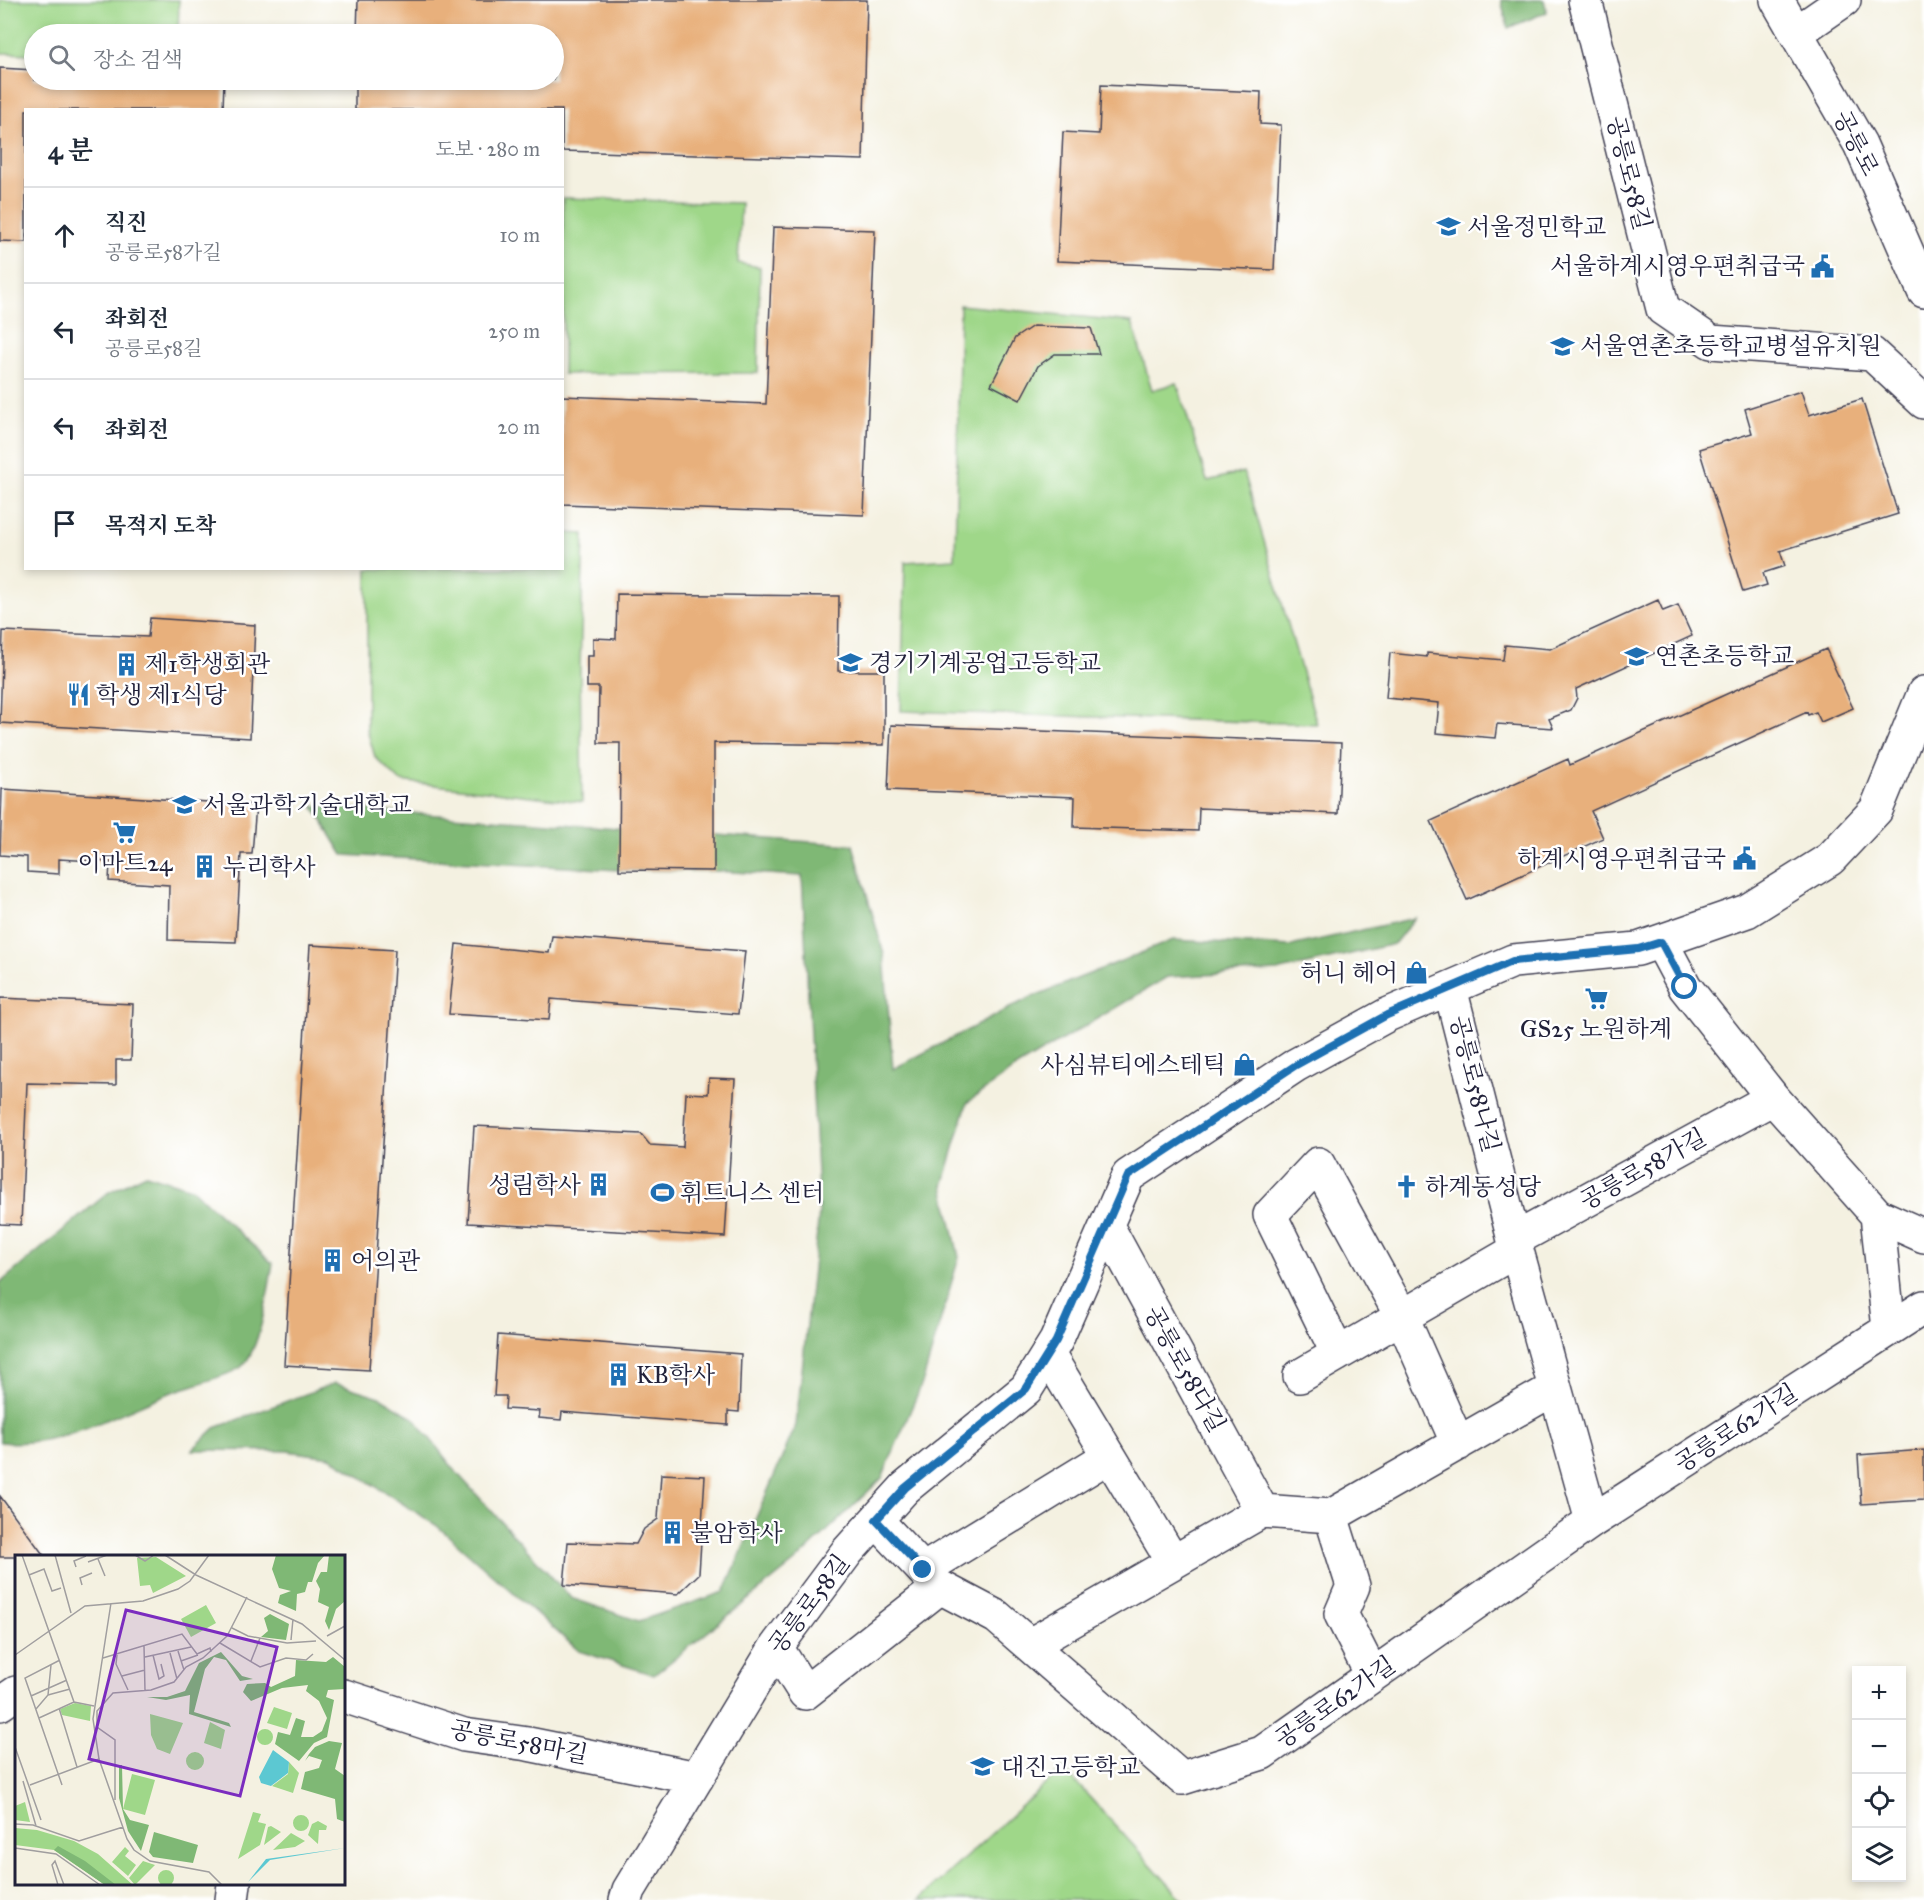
<!DOCTYPE html>
<html lang="ko">
<meta charset="utf-8">
<style>
:root{--surface:#fff;--page:#f6f6f7;--text:#1f2937;--muted:#747a83;--line:#e0e1e3}
body{margin:0;font-family:"IM FELL Great Primer","Noto Serif KR",serif;background:var(--page);color:var(--text)}
.controls{position:absolute;right:18px;bottom:18px;display:grid;overflow:hidden;border-radius:0px;box-shadow:0 3px 9px #0003}
.controls button{width:54px;height:54px;display:grid;place-items:center;padding:0;border:0;border-bottom:2px solid var(--line);background:var(--surface);color:var(--text);font:30px sans-serif}
.stop{position:absolute;width:18px;height:18px;margin:-14px;border:4px solid #1f6fb2;border-radius:50%;background:#fff}
.stop.end{background:#1f6fb2;border-color:#fff;box-shadow:0 2px 6px #0008}
.list{margin:0;padding:0;list-style:none}
h2{display:flex;justify-content:space-between;align-items:center;height:78px;margin:0;padding:0 24px;font-size:26px}
h2 small{font-size:20px;font-weight:400;color:var(--muted)}
.list li{display:grid;grid-template-columns:39px 1fr auto;gap:18px;align-items:center;box-sizing:border-box;height:96px;padding:0 24px;border-top:2px solid var(--line)}
.list b{display:block;font-size:22px;white-space:nowrap}
.list p{margin:0;font-size:20px;white-space:nowrap;color:var(--muted)}
.list em{font-size:20px;font-style:normal;color:var(--muted)}
.icon{flex:none;width:33px;height:33px;fill:none;stroke:currentColor;stroke-width:2;stroke-linecap:round;stroke-linejoin:round}
.map{position:relative;flex:none;width:1924px;height:1900px;overflow:hidden}
.search{position:absolute;background:var(--surface);box-shadow:0 3px 9px #0003;left:24px;top:24px;width:540px;height:66px;display:flex;align-items:center;gap:15px;box-sizing:border-box;padding:0 21px;border-radius:33px;color:var(--muted);font-size:22px}
.panel{position:absolute;background:var(--surface);box-shadow:0 3px 9px #0003;left:24px;top:108px;width:540px;height:462px;border-radius:0px}
.map>svg:first-child{display:block}
</style>
<div class="map">
<svg width="1924" height="1900" viewBox="0 0 1924 1900">
<rect width="100%" height="100%" fill="#fff"/>
<filter id="ink" filterUnits="userSpaceOnUse"><feTurbulence type="fractalNoise" baseFrequency=".0167" numOctaves="2"/><feDisplacementMap in="SourceGraphic" scale="12" xChannelSelector="R" yChannelSelector="G"/><feConvolveMatrix kernelMatrix="1 2 1 2 8 2 1 2 1" color-interpolation-filters="sRGB"/></filter>
<filter id="wash" filterUnits="userSpaceOnUse"><feTurbulence type="fractalNoise" baseFrequency=".008" numOctaves="4" result="noise"/><feDisplacementMap in="SourceGraphic" scale="24" xChannelSelector="R" yChannelSelector="G"/><feGaussianBlur stdDeviation="1.35" result="paint"/><feColorMatrix in="noise" values="0 0 0 0 0 0 0 0 0 0 0 0 0 0 0 0 0 1.4 0 .05"/><feComposite in="paint" operator="in"/></filter>
<g filter="url(#wash)">
<rect width="100%" height="100%" fill="#f4f1e1"/>
<path fill="#9fd789" stroke="#607c62" stroke-width="1.5" d="M 0,0 L 179,0 L 178,34 L 34,34 L 34,54 L 0,53 Z
M 563,198 L 741,203 L 738,263 L 760,267 L 758,373 L 563,374 Z
M 960,305 L 1132,322 L 1152,390 L 1177,383 L 1207,481 L 1244,472 L 1317,724 L 901,711 L 905,562 L 955,559 Z
M 563,533 L 584,534 L 580,668 L 582,802 L 400,781 L 375,757 L 367,730 L 367,569 L 562,568 Z
M 1063,1768 L 1183,1900 L 919,1900 Z"/>
<path fill="#7fb875" stroke="#506d58" stroke-width="1.5" d="M 1501,0 L 1544,0 L 1547,12 L 1508,28 Z
M 313,806 L 853,845 L 884,955 L 893,1069 L 1027,999 L 1173,940 L 1291,946 L 1415,918 L 1394,944 L 1277,971 L 1167,977 L 1018,1066 L 967,1103 L 943,1186 L 959,1257 L 923,1381 L 882,1478 L 795,1562 L 654,1675 L 579,1651 L 436,1525 L 330,1457 L 287,1451 L 192,1450 L 215,1428 L 335,1383 L 380,1397 L 414,1418 L 457,1473 L 571,1598 L 639,1621 L 724,1592 L 796,1425 L 819,1213 L 802,876 L 714,871 L 619,870 L 343,855 Z
M 146,1174 L 191,1188 L 273,1264 C 268,1289 261,1352 240,1368 C 228,1376 190,1386 175,1391 C 121,1411 59,1449 0,1442 L 0,1283 L 109,1192 Z"/>
<g id="blocks">
<path fill="#e8b07b" d="M 358,0 L 867,0 L 863,160 L 562,151 L 562,110 L 355,110 L 355,80 L 554,80 L 554,34 L 357,34 Z
M 0,68 L 34,70 L 34,80 L 224,80 L 223,110 L 26,110 L 26,242 L 0,241 Z
M 1101,85 L 1261,92 L 1260,124 L 1281,125 L 1274,270 L 1057,261 L 1063,132 L 1099,134 Z
M 773,227 L 875,230 L 864,515 L 562,504 L 562,396 L 766,404 Z
M 1033,326 L 1091,328 L 1099,354 L 1055,354 L 1038,366 L 1020,400 L 991,385 L 1015,338 Z
M 1801,391 L 1809,415 L 1862,399 L 1898,514 L 1780,551 L 1785,566 L 1763,573 L 1767,585 L 1743,592 L 1699,449 L 1752,433 L 1745,409 Z
M 617,594 L 839,596 L 838,671 L 884,671 L 884,745 L 714,743 L 714,871 L 619,870 L 620,743 L 598,743 L 599,687 L 587,687 L 587,656 L 593,656 L 593,638 L 616,639 Z
M 1658,600 L 1663,611 L 1678,605 L 1692,636 L 1576,689 L 1577,698 L 1571,710 L 1549,719 L 1553,728 L 1497,724 L 1495,738 L 1436,733 L 1439,703 L 1386,698 L 1390,653 L 1427,657 L 1427,653 L 1503,660 L 1505,645 L 1550,649 Z
M 150,618 L 255,625 L 250,738 L 0,723 L 3,631 L 148,637 Z
M 1826,649 L 1853,708 L 1821,722 L 1816,712 L 1808,715 L 1807,712 L 1591,811 L 1603,838 L 1467,900 L 1431,821 L 1568,759 L 1570,765 Z
M 891,725 L 1341,743 L 1338,814 L 1199,808 L 1198,831 L 1074,827 L 1075,797 L 888,790 Z
M 2,789 L 256,805 L 252,854 L 241,854 L 236,942 L 168,940 L 169,885 L 109,881 L 110,862 L 59,859 L 59,874 L 27,872 L 27,857 L 0,855 Z
M 552,936 L 745,951 L 738,1014 L 551,999 L 549,1020 L 449,1014 L 456,944 L 549,953 Z
M 310,945 L 395,950 L 369,1370 L 284,1365 Z
M 0,998 L 133,1004 L 131,1060 L 116,1060 L 116,1085 L 27,1083 L 21,1225 L 0,1224 Z
M 709,1078 L 735,1079 L 725,1237 L 468,1223 L 474,1126 L 641,1134 L 650,1145 L 683,1147 L 686,1093 L 708,1094 Z
M 498,1335 L 741,1354 L 739,1412 L 728,1411 L 728,1425 L 562,1412 L 561,1420 L 539,1418 L 540,1411 L 505,1409 L 506,1396 L 494,1396 Z
M 1924,1450 L 1924,1500 L 1861,1504 L 1858,1455 Z
M 661,1474 L 705,1476 L 699,1574 L 678,1594 L 564,1585 L 568,1542 L 636,1544 L 644,1529 L 658,1519 Z
M 0,1496 L 45,1557 L 0,1557 Z"/>
</g>
</g>
<g filter="url(#ink)">
<use href="#blocks" fill-opacity="0" stroke="#424154" stroke-width="1.5"/>
<g fill="none" stroke-linecap="round" stroke-linejoin="round">
<defs>
<path id="minor" d="M 1585,0 L 1663,309 L 1711,342 L 1872,354 L 1924,402
M 1777,0 L 1860,144 L 1924,291
M 1796,33 L 1844,0
M 1661,942 L 1685,987 L 1773,1098 L 1877,1215 L 1889,1329
M 1450,988 L 1514,1240 L 1592,1521
M 1877,1215 L 1924,1236
M 1107,1226 L 1262,1511
M 1514,1240 L 1773,1098
M 1048,1354 L 1173,1562
M 1338,1354 L 1270,1215 L 1318,1164 L 1402,1317 L 1458,1444
M 1300,1376 L 1517,1250
M 1331,1516 L 1555,1388
M 1331,1516 L 1353,1586 L 1341,1614 L 1372,1675
M 876,1520 L 938,1586
M 923,1570 L 1109,1456
M 1030,1645 L 1262,1511 L 1331,1516
M 776,1647 L 805,1693 L 940,1587 L 997,1617 L 1182,1778 L 1262,1753 L 1592,1521 L 1924,1307
M 344,1696 L 464,1735 L 528,1744 L 697,1778
M 0,1704 L 16,1693
M 232,1900 L 234,1884
M 626,1900 L 629,1890 L 776,1647 L 847,1552 L 905,1488 L 1026,1389 L 1056,1341 L 1128,1176 L 1296,1065 L 1387,1015 L 1513,961 L 1638,949 L 1747,911 L 1830,859 L 1876,810 L 1924,693"/>
</defs>
<use href="#minor" stroke="#424154" stroke-width="36"/>
<use href="#minor" stroke="#fff" stroke-width="33"/>
</g>
</g>
<g fill="none" stroke-linecap="round" stroke-linejoin="round" filter="url(#ink)">
<path stroke="#1f6fb2" stroke-width="8" d="M 923,1570 L 876,1520 L 905,1488 L 1026,1389 L 1056,1341 L 1128,1176 L 1296,1065 L 1387,1015 L 1513,961 L 1638,949 L 1661,942 L 1685,987"/>
</g>
<defs>
<symbol id="school-bare" viewBox="-9 -9 18 18"><path d="M0-5L7-2L0 1L-7-2ZM-4 1L0 2.5L4 1V4Q0 6-4 4Z" fill="#1f6fb2" stroke="#fff" stroke-width="2.5" paint-order="stroke"/></symbol>
<symbol id="civic-bare" viewBox="-9 -9 18 18"><path d="M-.6-6.5H3V-4.5H.6V-3L4-1V1h2V6H-6V1h2V-1L-.6-3ZM-1.2 2.5V6h2.4V2.5Z" fill="#1f6fb2" stroke="#fff" stroke-width="2.5" paint-order="stroke"/></symbol>
<symbol id="building-bare" viewBox="-9 -9 18 18"><path d="M-4-6H4V6H1V3H-1V6H-4ZM-2.5-4.3h1.7v1.8h-1.7ZM.8-4.3h1.7v1.8H.8ZM-2.5-1h1.7V.8h-1.7ZM.8-1h1.7V.8H.8Z" fill="#1f6fb2" stroke="#fff" stroke-width="2.5" paint-order="stroke"/></symbol>
<symbol id="restaurant-bare" viewBox="-9 -9 18 18"><path d="M-5-6h1v4h1v-4h1v4h1v-4h1v5L-1.5 .5V6h-2V.5L-5-1ZM5-6V6H3V1.5H1.5Q1.5-4 5-6Z" fill="#1f6fb2" stroke="#fff" stroke-width="2.5" paint-order="stroke"/></symbol>
<symbol id="university-bare" viewBox="-9 -9 18 18"><path d="M0-5L7-2L0 1L-7-2ZM-4 1L0 2.5L4 1V4Q0 6-4 4Z" fill="#1f6fb2" stroke="#fff" stroke-width="2.5" paint-order="stroke"/></symbol>
<symbol id="supermarket-bare" viewBox="-9 -9 18 18"><path d="M-6-5.5h2.5l.6 2H6L4.5 2H-2.5L-4.4-4H-6ZM-1.5 3.2a1.3 1.3 0 1 0 .1 0ZM3 3.2a1.3 1.3 0 1 0 .1 0Z" fill="#1f6fb2" stroke="#fff" stroke-width="2.5" paint-order="stroke"/></symbol>
<symbol id="shop-bare" viewBox="-9 -9 18 18"><path d="M-5-2.5h2.3a2.7 3.5 0 0 1 5.4 0H5L5.5 6h-11ZM-1.5-2.5h3a1.5 2.3 0 0 0-3 0Z" fill="#1f6fb2" stroke="#fff" stroke-width="2.5" paint-order="stroke"/></symbol>
<symbol id="church-bare" viewBox="-9 -9 18 18"><path d="M-1.2-6h2.4v3.5h3.3v2.4h-3.3V6h-2.4V-.1h-3.3v-2.4h3.3Z" fill="#1f6fb2" stroke="#fff" stroke-width="2.5" paint-order="stroke"/></symbol>
<symbol id="stadium-bare" viewBox="-9 -9 18 18"><path d="M0-5a6.5 5 0 1 0 0 10a6.5 5 0 1 0 0-10ZM-3.5-1.8h7v3.6h-7Z" fill="#1f6fb2" stroke="#fff" stroke-width="2.5" paint-order="stroke"/></symbol>
</defs>
<g fill-rule="evenodd">
<use href="#school-bare" x="1432" y="210" width="33" height="33"/>
<use href="#civic-bare" x="1806" y="250" width="33" height="33"/>
<use href="#school-bare" x="1546" y="330" width="33" height="33"/>
<use href="#school-bare" x="1620" y="640" width="33" height="33"/>
<use href="#school-bare" x="834" y="646" width="33" height="33"/>
<use href="#building-bare" x="110" y="648" width="33" height="33"/>
<use href="#restaurant-bare" x="62" y="678" width="33" height="33"/>
<use href="#university-bare" x="168" y="788" width="33" height="33"/>
<use href="#supermarket-bare" x="108" y="816" width="33" height="33"/>
<use href="#civic-bare" x="1728" y="842" width="33" height="33"/>
<use href="#building-bare" x="188" y="850" width="33" height="33"/>
<use href="#shop-bare" x="1400" y="956" width="33" height="33"/>
<use href="#supermarket-bare" x="1580" y="982" width="33" height="33"/>
<use href="#shop-bare" x="1228" y="1048" width="33" height="33"/>
<use href="#building-bare" x="582" y="1168" width="33" height="33"/>
<use href="#church-bare" x="1390" y="1170" width="33" height="33"/>
<use href="#stadium-bare" x="646" y="1176" width="33" height="33"/>
<use href="#building-bare" x="316" y="1244" width="33" height="33"/>
<use href="#building-bare" x="602" y="1358" width="33" height="33"/>
<use href="#building-bare" x="656" y="1516" width="33" height="33"/>
<use href="#school-bare" x="966" y="1750" width="33" height="33"/>
</g>
<g text-anchor="middle" stroke-width="5" stroke-linejoin="round" paint-order="stroke">
<g font-size="24" fill="#22223b" stroke="#fff">
<text transform="translate(1856 143) rotate(63)" y="8">공릉로</text>
<text transform="translate(1629 173) rotate(76)" y="8">공릉로58길</text>
<text transform="translate(1475 1084) rotate(76)" y="8">공릉로58나길</text>
<text transform="translate(1643 1169) rotate(-29)" y="8">공릉로58가길</text>
<text transform="translate(1185 1369) rotate(61)" y="8">공릉로58다길</text>
<text transform="translate(1736 1428) rotate(-33)" y="8">공릉로62가길</text>
<text transform="translate(809 1604) rotate(-53)" y="8">공릉로58길</text>
<text transform="translate(1335 1702) rotate(-35)" y="8">공릉로62가길</text>
<text transform="translate(519 1742) rotate(11)" y="8">공릉로58마길</text>
</g>
<g font-size="24" fill="#22223b" stroke="#fff" text-anchor="start">
<text x="1467" y="235">서울정민학교</text>
<text x="1805" y="274" text-anchor="end">서울하계시영우편취급국</text>
<text x="1580" y="354">서울연촌초등학교병설유치원</text>
<text x="1655" y="664">연촌초등학교</text>
<text x="869" y="671">경기기계공업고등학교</text>
<text x="145" y="672">제1학생회관</text>
<text x="96" y="703">학생 제1식당</text>
<text x="203" y="813">서울과학기술대학교</text>
<text x="1726" y="867" text-anchor="end">하계시영우편취급국</text>
<text x="125" y="871" text-anchor="middle">이마트24</text>
<text x="223" y="875">누리학사</text>
<text x="1398" y="981" text-anchor="end">허니 헤어</text>
<text x="1596" y="1037" text-anchor="middle">GS25 노원하계</text>
<text x="1226" y="1073" text-anchor="end">사심뷰티에스테틱</text>
<text x="581" y="1193" text-anchor="end">성림학사</text>
<text x="1425" y="1195">하계동성당</text>
<text x="680" y="1201">휘트니스 센터</text>
<text x="351" y="1269">어의관</text>
<text x="636" y="1383">KB학사</text>
<text x="690" y="1541">불암학사</text>
<text x="1001" y="1775">대진고등학교</text>
</g>
</g>
<g transform="translate(15 1555)">
<rect width="330" height="330" fill="#f4f1e1"/>
<path d="M 141,2 L 171,21 L 138,38 L 135,30 L 125,31 L 122,3 ZM 191,50 L 201,68 L 176,82 L 166,64 ZM 60,148 L 76,151 L 75,166 L 47,160 L 45,154 ZM 259,152 L 277,158 L 272,174 L 252,168 ZM 135,159 L 168,168 L 155,199 L 142,194 L 136,180 ZM 195,167 L 210,175 L 206,194 L 189,188 ZM242 182a8 8 0 1 1 16 0a8 8 0 1 1-16 0ZM171 206a9 9 0 1 1 18 0a9 9 0 1 1-18 0ZM 274,207 L 284,218 L 278,238 L 257,231 L 273,219 ZM 117,219 L 140,225 L 130,260 L 108,254 ZM 10,247 L 15,267 L 0,265 L 0,251 ZM 238,257 L 246,259 L 243,267 L 251,269 L 245,290 L 223,304 ZM278 268a8 8 0 1 1 16 0a8 8 0 1 1-16 0ZM 303,266 L 312,271 L 311,275 L 304,275 L 303,289 L 293,280 L 297,269 ZM 256,271 L 266,277 L 249,290 L 253,272 ZM 0,273 L 22,275 L 59,286 L 83,299 L 118,330 L 90,330 L 39,295 L 0,290 ZM 276,278 L 290,286 L 280,292 L 258,295 ZM 110,292 L 114,296 L 110,301 L 121,310 L 113,321 L 97,307 ZM 128,306 L 140,310 L 120,330 L 114,323 ZM143 323a8 8 0 1 1 16 0a8 8 0 1 1-16 0Z" fill="#9fd789"/>
<path d="M 261,0 L 310,0 L 303,8 L 297,27 L 293,27 L 290,37 L 282,39 L 281,56 L 263,48 L 265,40 L 276,36 L 264,33 L 257,14 ZM 314,0 L 330,0 L 330,46 L 321,54 L 314,75 L 310,66 L 314,52 L 303,47 L 305,34 L 301,26 L 306,17 L 312,17 ZM 255,59 L 274,69 L 271,85 L 246,82 L 253,76 L 249,63 ZM 206,97 L 227,121 L 238,124 L 225,126 L 211,105 L 199,102 L 190,114 L 179,157 L 214,168 L 216,172 L 174,159 L 175,140 L 151,145 L 132,142 L 152,142 L 170,136 L 184,108 ZM 318,102 L 330,112 L 330,134 L 313,135 L 311,142 L 319,145 L 312,182 L 299,188 L 284,206 L 260,189 L 263,177 L 275,180 L 281,163 L 290,166 L 286,182 L 298,182 L 307,176 L 312,163 L 304,146 L 291,136 L 293,130 L 267,133 L 236,146 L 228,137 L 232,129 L 250,128 L 256,132 L 280,121 L 281,105 L 311,107 ZM 314,186 L 327,188 L 320,214 L 330,221 L 330,267 L 322,264 L 320,244 L 286,234 L 290,217 L 304,213 L 307,205 L 294,201 L 290,206 L 294,199 L 300,192 ZM 104,210 L 107,210 L 108,254 L 115,265 L 134,270 L 126,296 L 113,276 L 104,243 ZM 139,277 L 183,290 L 178,308 L 138,302 L 134,297 ZM 43,291 L 70,306 L 101,330 L 90,330 L 39,295 Z" fill="#7fb875"/>
<path d="M 258,195 L 274,207 L 273,218 L 256,231 L 246,228 L 244,222 ZM 330,293 L 255,305 L 233,327 L 251,304 Z" fill="#5cc8d2"/>
<path fill="none" stroke="#a09e9f" stroke-width="1.5" d="M 7,0 L 59,147 L 79,151M 40,0 L 56,58M 120,0 L 130,6 L 139,0M 150,0 L 181,20 L 287,69 L 330,105M 83,4 L 90,21M 73,7 L 92,0M 61,12 L 59,6 L 71,1M 14,20 L 29,14 L 37,36 L 46,33M 67,30 L 65,23 L 77,18M 96,48 L 78,164 L 84,204 L 112,284 L 119,295 L 135,306 L 194,317 L 207,330M 217,73 L 233,81 L 272,88M 312,81 L 330,71M 276,85 L 278,64M 205,88 L 245,112 L 271,103 L 291,105 L 298,99M 272,88 L 301,86M 129,91 L 130,136M 163,96 L 169,115M 155,98 L 162,124M 0,100 L 70,51 L 128,46 L 163,34 L 175,26 L 194,0M 102,100 L 101,109 L 113,135M 138,100 L 144,124 L 149,121 L 146,109M 130,102 L 176,92M 88,103 L 167,79 L 182,99 L 195,93 L 196,97M 45,105 L 10,123 L 47,230M 166,106 L 183,100M 236,106 L 245,83M 107,121 L 130,115M 33,140 L 55,134M 16,141 L 52,125M 44,153 L 62,212M 21,154 L 33,140 L 36,110M 24,163 L 59,147M 0,192 L 26,265M 8,226 L 21,271M 15,230 L 84,204M 100,245 L 100,185 L 82,172 L 82,156 L 98,138 L 136,135 L 159,127 L 171,112 L 188,103 L 212,81 L 232,42M 0,269 L 18,270 L 64,286 L 108,272M 0,293 L 41,299 L 85,330M 43,330 L 37,310 L 40,306 L 49,330"/>
<path fill="#7b2cbf" fill-opacity="0.15" stroke="#7b2cbf" stroke-width="3" d="M 111,55 L 262,92 L 225,241 L 74,204 Z"/>
<rect width="330" height="330" fill="none" stroke="#22223b" stroke-width="3"/>
</g>
</svg>
<div class="controls">
<button>+</button>
<button>−</button>
<button><svg class="icon" aria-label="locate" viewBox="0 0 24 24"><circle cx="12" cy="12" r="6"/><path d="M12 2v4M12 18v4M2 12h4M18 12h4"/></svg></button>
<button><svg class="icon" aria-label="layers" viewBox="0 0 24 24"><path d="M12 4l9 5-9 5-9-5zM3 14l9 5 9-5"/></svg></button>
</div>
<div class="stop" style="left:1685px;top:987px"></div>
<div class="stop end" style="left:923px;top:1570px"></div>
<div class="search"><svg class="icon" aria-label="search" viewBox="0 0 24 24"><circle cx="10" cy="10" r="6"/><path d="M15 15l6 6"/></svg>장소 검색</div>
<section class="panel">
<h2>4 분<small>도보 · 280 m</small></h2>
<ul class="list">
<li><svg class="icon" aria-label="ahead" viewBox="0 0 24 24"><path d="M12 20V5M6 11l6-6 6 6"/></svg><div><b>직진</b><p>공릉로58가길</p></div><em>10 m</em></li>
<li><svg class="icon" aria-label="left" viewBox="0 0 24 24"><path d="M17 20v-9H6M10 6l-5 5 5 5"/></svg><div><b>좌회전</b><p>공릉로58길</p></div><em>250 m</em></li>
<li><svg class="icon" aria-label="left" viewBox="0 0 24 24"><path d="M17 20v-9H6M10 6l-5 5 5 5"/></svg><div><b>좌회전</b></div><em>20 m</em></li>
<li><svg class="icon" aria-label="arrive" viewBox="0 0 24 24"><path d="M6 21V4h12l-3 4 3 4H6"/></svg><div><b>목적지 도착</b></div></li>
</ul>
</section>
</div>
